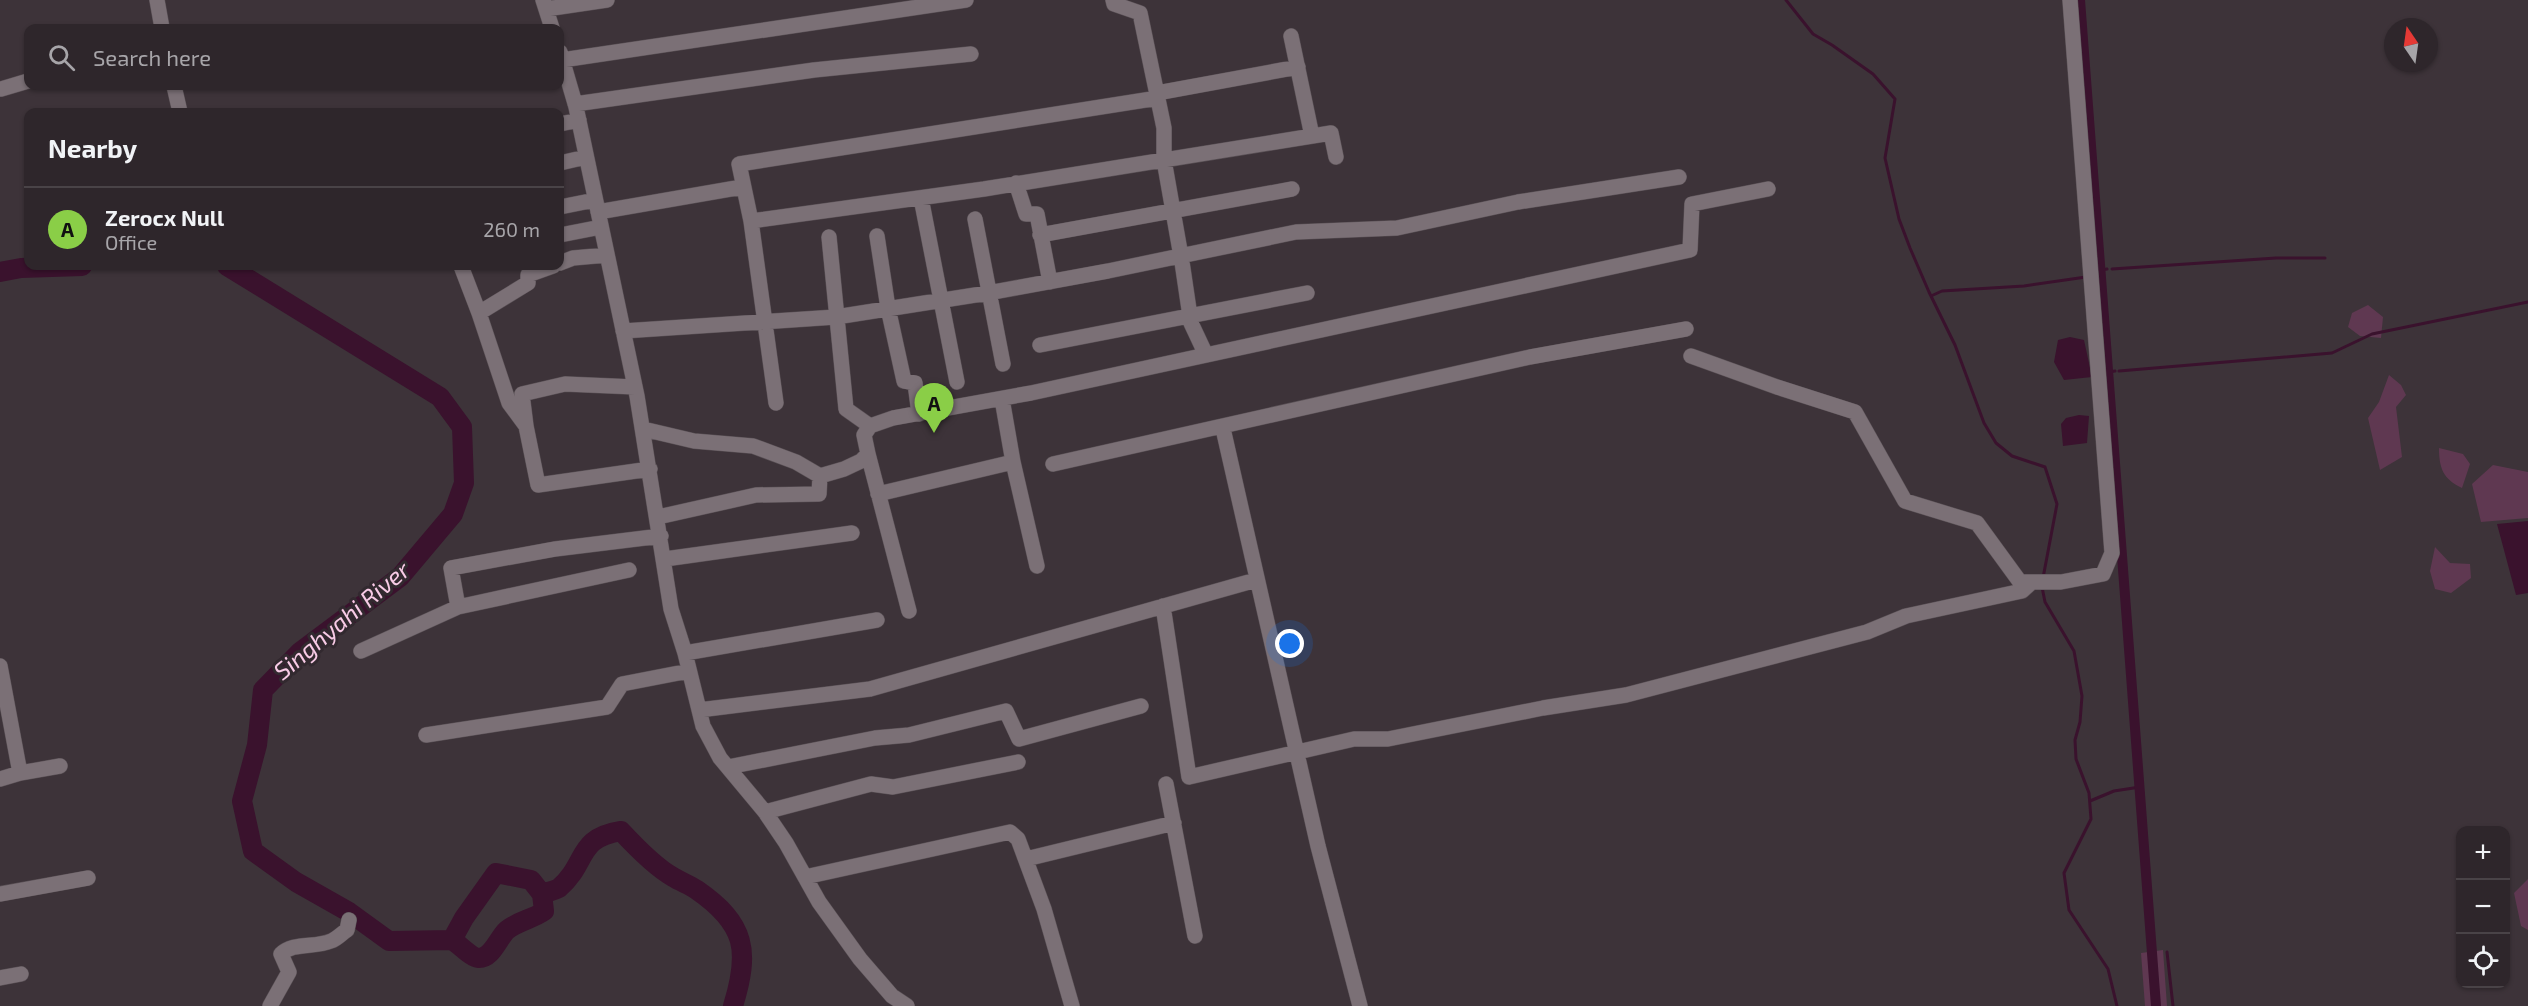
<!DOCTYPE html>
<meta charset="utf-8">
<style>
:root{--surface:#2e262b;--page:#362e33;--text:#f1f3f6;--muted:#a7a5a9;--line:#494347;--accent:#8ace47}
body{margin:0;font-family:"Exo 2",sans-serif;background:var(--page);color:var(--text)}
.controls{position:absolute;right:18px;bottom:18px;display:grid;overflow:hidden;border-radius:12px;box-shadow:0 2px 4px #0004}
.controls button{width:54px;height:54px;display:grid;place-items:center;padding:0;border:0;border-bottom:2px solid var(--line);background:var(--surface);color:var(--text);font:30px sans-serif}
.compass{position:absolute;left:2384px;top:18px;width:54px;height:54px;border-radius:50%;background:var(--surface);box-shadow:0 2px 4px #0004;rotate:347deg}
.you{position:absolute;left:1290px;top:644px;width:21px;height:21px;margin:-15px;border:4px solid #fff;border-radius:50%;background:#1a73e8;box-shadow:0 0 0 9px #1a73e833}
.badge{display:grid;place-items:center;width:39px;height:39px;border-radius:50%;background:var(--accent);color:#111;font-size:20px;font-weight:700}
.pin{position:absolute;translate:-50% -50px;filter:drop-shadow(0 2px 3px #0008)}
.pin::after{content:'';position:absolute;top:32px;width:21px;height:18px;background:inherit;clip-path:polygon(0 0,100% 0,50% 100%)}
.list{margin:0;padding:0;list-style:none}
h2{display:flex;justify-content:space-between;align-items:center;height:78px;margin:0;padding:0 24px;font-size:26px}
h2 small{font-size:20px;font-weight:400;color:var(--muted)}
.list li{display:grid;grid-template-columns:39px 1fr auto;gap:18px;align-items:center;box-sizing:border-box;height:84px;padding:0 24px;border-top:2px solid var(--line)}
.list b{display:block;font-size:22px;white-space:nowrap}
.list p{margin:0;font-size:20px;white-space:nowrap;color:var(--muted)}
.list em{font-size:20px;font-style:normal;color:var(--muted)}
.icon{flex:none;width:33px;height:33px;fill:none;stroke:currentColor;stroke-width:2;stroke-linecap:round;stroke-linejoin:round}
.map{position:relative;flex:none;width:2528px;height:1006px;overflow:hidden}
.search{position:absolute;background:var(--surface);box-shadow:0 2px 4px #0004;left:24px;top:24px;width:540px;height:66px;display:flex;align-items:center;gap:15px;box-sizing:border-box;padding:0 21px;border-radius:12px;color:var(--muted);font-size:22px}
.panel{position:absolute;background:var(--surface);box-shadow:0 2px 4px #0004;left:24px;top:108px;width:540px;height:162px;border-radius:12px}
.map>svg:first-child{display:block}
</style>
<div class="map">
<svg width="2528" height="1006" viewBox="0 0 2528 1006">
<rect width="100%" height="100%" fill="#3d3339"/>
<path fill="#5f3851" d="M 2368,305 L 2383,317 L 2381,338 L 2360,336 L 2348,327 L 2352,313 Z
M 2389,375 L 2401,385 L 2406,395 L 2396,407 L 2402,457 L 2380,470 L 2368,418 L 2379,402 Z
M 2439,448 L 2463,454 L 2470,464 L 2462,488 C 2443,479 2439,468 2439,448 Z
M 2493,465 L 2528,472 L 2528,518 L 2481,522 L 2472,484 Z
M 2435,547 L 2450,563 L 2470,564 L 2471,578 L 2451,593 L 2435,589 L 2430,571 Z
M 2528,879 L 2528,930 L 2521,926 L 2514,893 Z
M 2163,950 L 2167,1006 L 2145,1006 L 2141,953 Z"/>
<path fill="#3a122d" d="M 2070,337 L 2084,340 L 2092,377 L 2064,380 L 2054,362 L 2058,340 Z
M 2079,415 L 2089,416 L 2087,443 L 2063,446 L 2061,424 L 2066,418 Z
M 2528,521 L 2528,593 L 2516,595 L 2497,524 Z"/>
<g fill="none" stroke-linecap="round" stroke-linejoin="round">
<path stroke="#3a122d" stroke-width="3" d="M 1786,0 L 1813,34 L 1832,45 L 1873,74 L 1895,99 L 1885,158 L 1899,219 L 1910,248 L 1929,292 L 1955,345 L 1984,423 L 1996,443 L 2012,456 L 2045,467 L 2057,504 L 2043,578
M 2112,269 L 2276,258 L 2325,258
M 2101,270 L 2107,269
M 1931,296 L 1942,291 L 2024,286 L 2086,277
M 2119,371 L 2332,353 L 2372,334 L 2528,302
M 2108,372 L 2115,371
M 2042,587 L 2045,602 L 2074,651 L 2082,696 L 2080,722 L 2075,740 L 2076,759 L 2089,793 L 2091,819 L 2064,873 L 2069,910 L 2108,969 L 2117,1006
M 2090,801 L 2114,791 L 2140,787
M 2167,952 L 2173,1006"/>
<path stroke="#3a122d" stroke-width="10" d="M 2080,0 L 2156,1006"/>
<path stroke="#3a122d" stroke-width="20" d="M 227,266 L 440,397 L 462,427 L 464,483 L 453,514 L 400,577 L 300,652 L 263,690 L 257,745 L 242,801 L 253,851 L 296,882 L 349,912 L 389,941 L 452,940 L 464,918 L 496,873 L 531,880 L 542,894 C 547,892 556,890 559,888 C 588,863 576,838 621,831 C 634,845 657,868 673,877 C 681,882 690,885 697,890 C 746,924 750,951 733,1006
M 0,272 L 21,268 L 82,266
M 452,940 C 459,944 472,958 478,958 C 492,959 498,938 507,930 C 518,921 533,919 544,911 L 542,894"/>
<defs>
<path id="minor" d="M 157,0 L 162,28
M 543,0 L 552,28
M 1113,0 L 1114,4 L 1140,13 L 1164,128 L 1164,160 L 1182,262 L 1191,323 L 1206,355
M 546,9 L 607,0
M 1291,36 L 1312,136
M 560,52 L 576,107 L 637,396 L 671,609 L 685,653 L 703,726 L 720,758 L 765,812 L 786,843 L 819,902 L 860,959 L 892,996 L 907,1006
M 562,60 L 966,0
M 174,86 L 180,112
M 1,89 L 28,81
M 1157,93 L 1298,67
M 575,104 L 814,70 L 971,54
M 560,124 L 579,120
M 560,163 L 586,157
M 1016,183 L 1026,214 L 1037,214 L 1050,282
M 921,198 L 957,382
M 560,207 L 595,200
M 598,212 L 742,187
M 975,219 L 1003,364
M 751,221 L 984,189 L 1331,133 L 1336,157
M 560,235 L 601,227
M 1040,235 L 1292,189
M 877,236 L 888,308 L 904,381 L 915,383 L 919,414
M 829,237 L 846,409 L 870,426
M 560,263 L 573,258 L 607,255
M 461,266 L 479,313 L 528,283 L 528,275 L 553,266
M 479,313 L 509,403 L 526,426 L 522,394 L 565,384 L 635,387
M 623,331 L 836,317 L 988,293 L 1108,271 L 1296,232 L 1397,228 L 1518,202 L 1679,177
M 1040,345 L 1307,293
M 1691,356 L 1777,387 L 1855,412 L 1905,501 L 1977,523 L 2020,582 L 2061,582 L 2103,574 L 2112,553 L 2070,0
M 1002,399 L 1013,462 L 1037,566
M 776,403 L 751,221 L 739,164 L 1158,98
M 526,426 L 538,485 L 650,469
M 643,429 L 694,441 L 753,446 L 796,462 L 820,476 L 844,469 L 861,461 L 868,454 L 864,435 L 870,426 L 893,418 L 1031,393 L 1690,250 L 1692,204 L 1768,189
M 1224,433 L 1318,846 L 1360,1006
M 868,454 L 909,611
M 1053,464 L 1530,357 L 1686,329
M 878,494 L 1013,462
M 658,517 L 756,495 L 819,494 L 820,476
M 665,559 L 852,533
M 1163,606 L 1189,777 L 1354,739 L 1388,739 L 1543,708 L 1626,695 L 1867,632 L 1906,616 L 2022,591 L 2032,582
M 458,607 L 451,568 L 555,549 L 661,536
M 361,651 L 458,607 L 629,570
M 685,653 L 877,620
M 0,666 L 20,773 L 0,779
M 699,710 L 870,689 L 1256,580
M 426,735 L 607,707 L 622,684 L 689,671
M 728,767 L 875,738 L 909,735 L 1006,711 L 1019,739 L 1141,706
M 20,773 L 60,766
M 1166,784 L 1195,936
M 765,812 L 871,784 L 893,787 L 1018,762
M 1026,859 L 1174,823
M 805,877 L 1010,832 L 1018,839 L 1044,909 L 1072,1006
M 0,894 L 88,878
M 0,978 L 21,974
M 270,1006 L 289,972 L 281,954 C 293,942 315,948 331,941 C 337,939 342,933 347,930 L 349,920"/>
</defs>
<use href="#minor" stroke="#5a5156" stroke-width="16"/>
<use href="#minor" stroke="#7b7076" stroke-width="15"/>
</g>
<g text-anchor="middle" stroke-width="6" stroke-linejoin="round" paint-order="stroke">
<g font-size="24" font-style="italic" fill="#f8cbe6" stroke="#32292f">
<text transform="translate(342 621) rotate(-40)" y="8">Singhyahi River</text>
</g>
</g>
</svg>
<div class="controls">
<button>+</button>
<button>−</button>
<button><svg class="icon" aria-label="locate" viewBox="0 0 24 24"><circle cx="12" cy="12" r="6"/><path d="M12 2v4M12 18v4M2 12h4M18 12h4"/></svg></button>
</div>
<svg class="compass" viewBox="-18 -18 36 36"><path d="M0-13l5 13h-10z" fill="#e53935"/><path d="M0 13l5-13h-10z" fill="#a7a5a9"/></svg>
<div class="you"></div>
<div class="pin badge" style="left:934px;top:433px">A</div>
<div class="search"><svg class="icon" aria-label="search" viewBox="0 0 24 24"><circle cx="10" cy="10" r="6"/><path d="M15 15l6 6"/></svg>Search here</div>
<section class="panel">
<h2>Nearby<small></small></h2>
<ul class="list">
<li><span class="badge">A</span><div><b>Zerocx Null</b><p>Office</p></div><em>260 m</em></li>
</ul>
</section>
</div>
